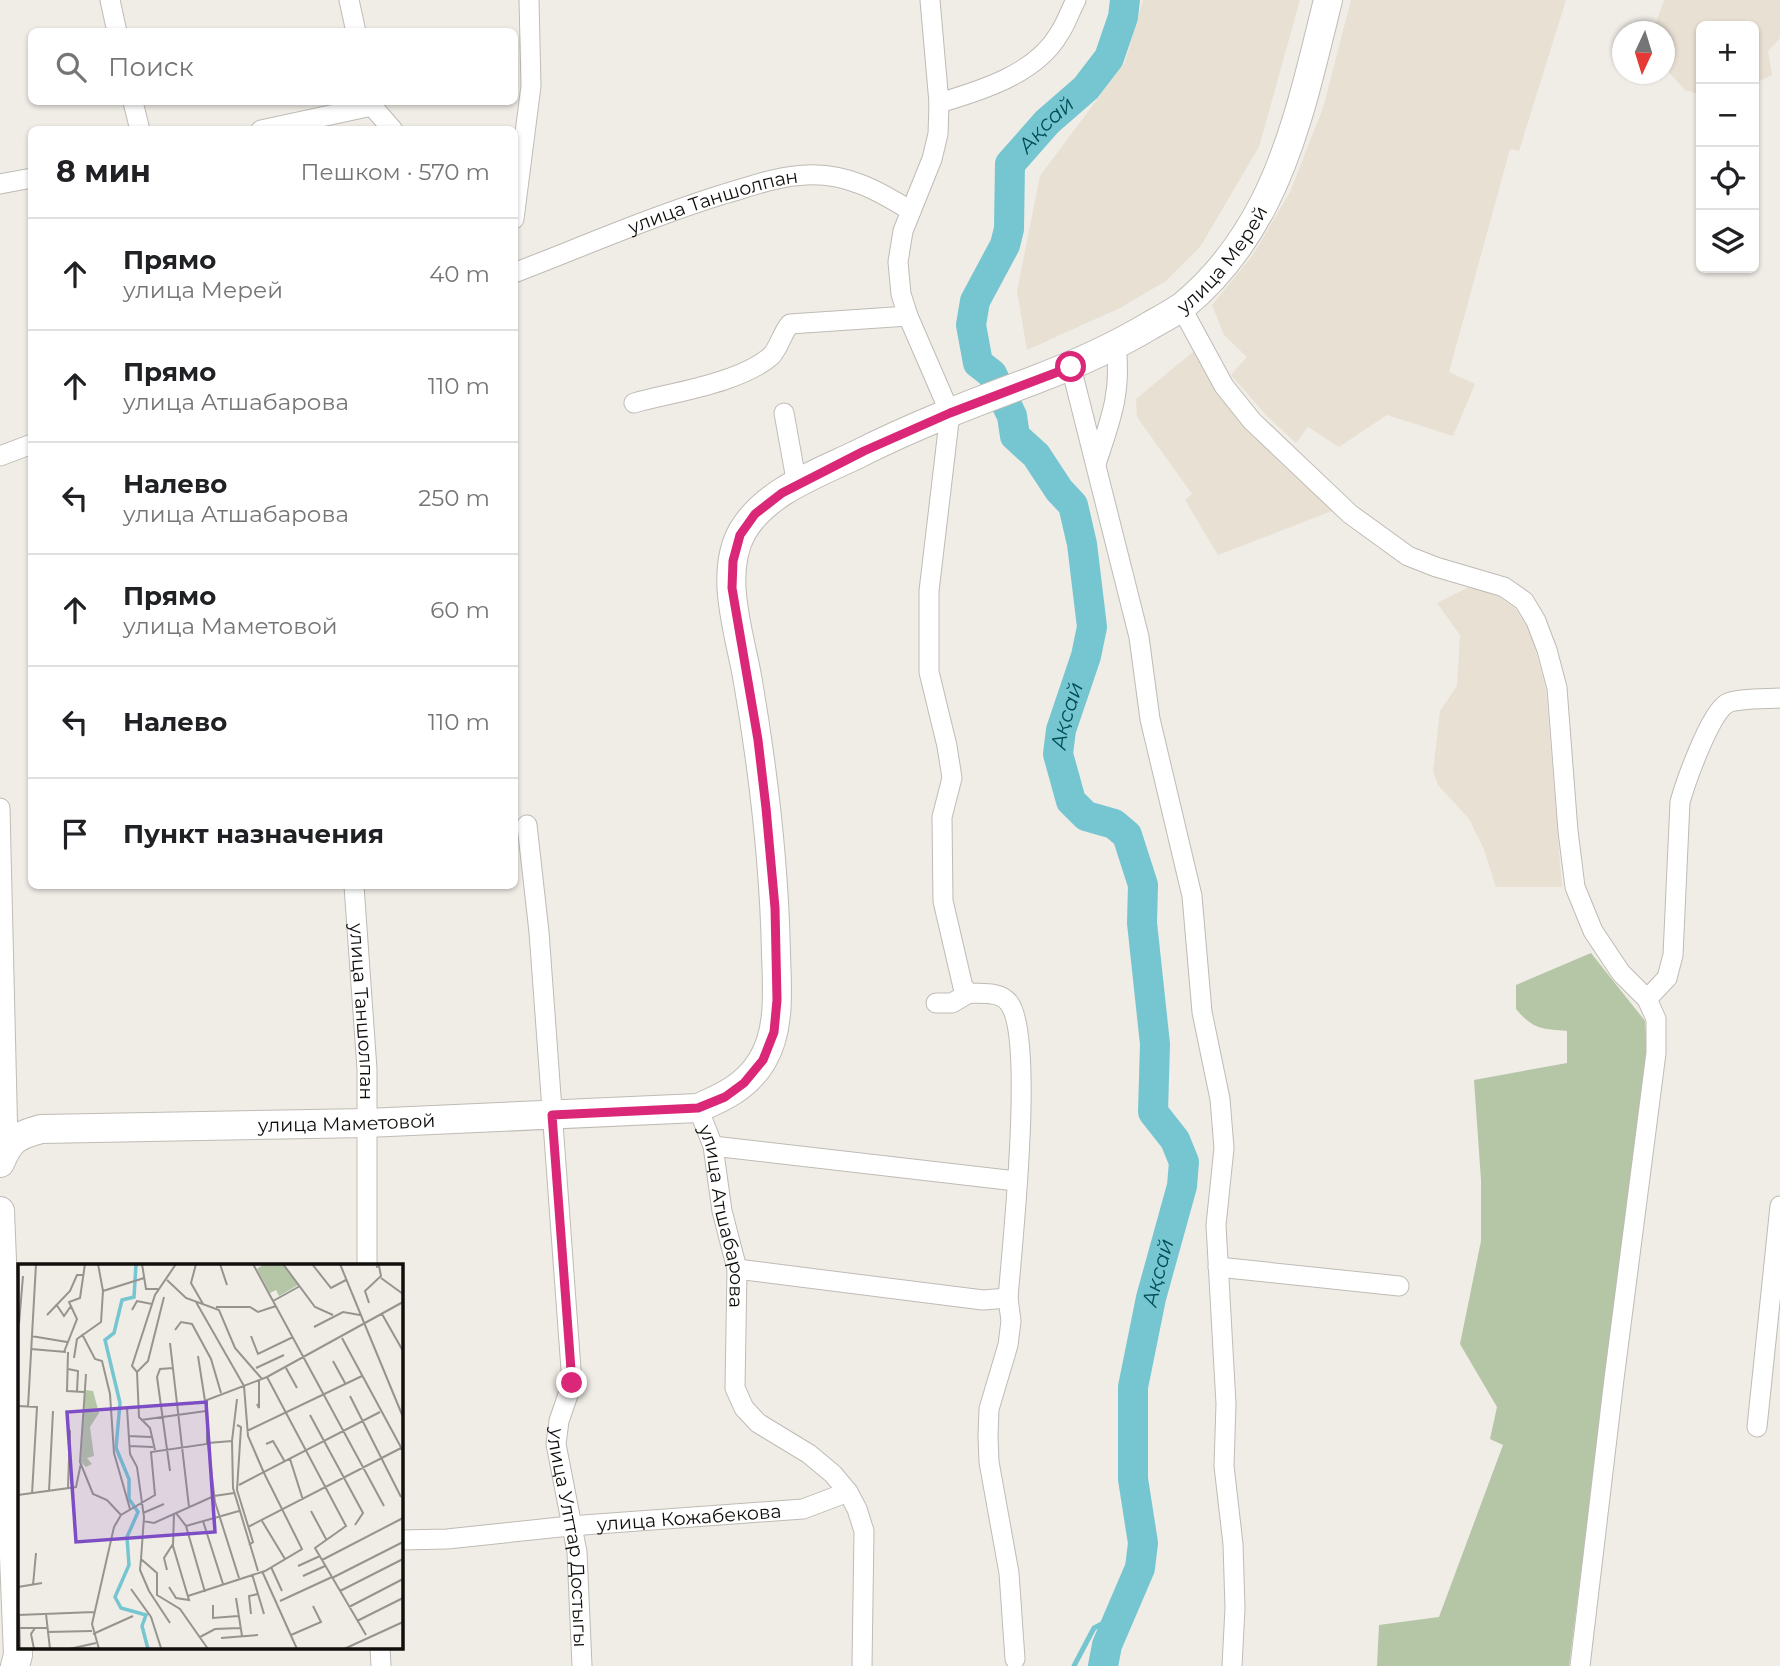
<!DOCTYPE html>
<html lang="ru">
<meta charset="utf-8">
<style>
:root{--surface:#fff;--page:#f6f6f6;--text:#202124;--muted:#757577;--line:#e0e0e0}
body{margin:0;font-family:Montserrat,sans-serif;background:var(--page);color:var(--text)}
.controls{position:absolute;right:21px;top:21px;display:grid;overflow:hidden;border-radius:10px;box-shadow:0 2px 5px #0004}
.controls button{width:63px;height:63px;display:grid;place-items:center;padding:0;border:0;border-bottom:2px solid var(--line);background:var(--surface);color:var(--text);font:35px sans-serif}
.compass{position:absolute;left:1612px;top:21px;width:63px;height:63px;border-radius:50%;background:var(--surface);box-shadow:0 2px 5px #0004;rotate:184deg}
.stop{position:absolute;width:21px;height:21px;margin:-16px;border:5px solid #db2777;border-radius:50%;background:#fff}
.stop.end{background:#db2777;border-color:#fff;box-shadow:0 2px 7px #0008}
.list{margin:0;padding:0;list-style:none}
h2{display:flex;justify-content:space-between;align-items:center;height:91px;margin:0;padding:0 28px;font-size:30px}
h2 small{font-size:23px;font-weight:400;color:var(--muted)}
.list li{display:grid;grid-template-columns:46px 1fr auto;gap:21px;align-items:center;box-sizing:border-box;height:112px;padding:0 28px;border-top:2px solid var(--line)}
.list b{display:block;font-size:26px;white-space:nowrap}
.list p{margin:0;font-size:23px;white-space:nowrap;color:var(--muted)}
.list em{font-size:23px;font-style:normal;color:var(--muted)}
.icon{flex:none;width:38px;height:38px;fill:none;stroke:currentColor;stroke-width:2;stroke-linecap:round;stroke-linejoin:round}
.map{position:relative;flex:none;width:1780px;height:1666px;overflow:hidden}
.search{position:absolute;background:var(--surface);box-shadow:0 2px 5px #0004;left:28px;top:28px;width:490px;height:77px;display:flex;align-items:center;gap:18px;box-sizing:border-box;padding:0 24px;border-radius:10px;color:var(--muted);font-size:26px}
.panel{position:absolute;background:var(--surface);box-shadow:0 2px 5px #0004;left:28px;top:126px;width:490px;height:763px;border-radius:10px}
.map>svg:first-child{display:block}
</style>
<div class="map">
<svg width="1780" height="1666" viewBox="0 0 1780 1666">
<rect width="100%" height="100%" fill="#f0ece6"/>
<path fill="#e8e0d3" d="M 1143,0 L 1300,0 L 1259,147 L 1200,247 L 1166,281 L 1120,308 L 1027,350 L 1017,291 L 1040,176 L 1125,62 Z
M 1351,0 L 1566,0 L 1519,151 L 1510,149 L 1449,372 L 1475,384 L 1453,436 L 1387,415 L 1339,447 L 1308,427 L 1296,443 L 1266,415 L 1231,375 L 1247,357 L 1224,335 L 1212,305 L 1253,255 L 1290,192 L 1323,108 Z
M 1664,0 L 1780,0 L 1780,38 L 1768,51 L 1772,75 L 1754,84 L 1754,26 L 1701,26 L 1701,95 L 1685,90 L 1665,68 L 1664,32 L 1653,31 Z
M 1195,350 L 1261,442 L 1332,511 L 1218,555 L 1185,500 L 1192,494 L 1137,417 L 1136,399 Z
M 1471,586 L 1498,596 L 1515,608 L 1531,633 L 1546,690 L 1562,887 L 1496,887 L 1483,847 L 1469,819 L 1438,785 L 1433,771 L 1440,711 L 1457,686 L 1460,635 L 1437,603 Z"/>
<path fill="#b4c6a6" d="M 1591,953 L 1645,1021 L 1647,1055 L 1569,1666 L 1377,1666 L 1379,1625 L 1439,1617 L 1503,1445 L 1490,1439 L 1497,1407 L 1460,1344 L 1481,1241 L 1481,1180 L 1474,1080 L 1567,1063 L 1567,1031 C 1540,1029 1533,1029 1516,1009 L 1516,985 Z"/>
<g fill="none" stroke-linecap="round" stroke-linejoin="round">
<path stroke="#76c6d1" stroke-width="5" d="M 1074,1666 L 1094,1628 L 1121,1614"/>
<path stroke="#76c6d1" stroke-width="30" id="s1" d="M 1103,1666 L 1107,1645 L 1140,1568 L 1143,1543 L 1133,1479 L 1133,1387 L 1151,1298 L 1182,1186 L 1184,1162 L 1175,1140 L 1153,1112 L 1155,1044 L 1142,923 L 1143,885 L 1127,835 L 1114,824 L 1086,816 L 1071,801 L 1058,754 L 1061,730 L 1086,656 L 1092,627 L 1082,544 L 1073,505 L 1059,490 L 1036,455 L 1015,436 L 1012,416 L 992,374 L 978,363 L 971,325 L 975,301 L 1005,245 L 1009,229 L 1010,164 L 1047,122 L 1086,88 L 1109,58 L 1123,17 L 1125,0"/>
<defs>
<g id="minor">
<path d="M 110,0 L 117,32"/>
<path d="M 349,0 L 356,32"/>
<path d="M 930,0 L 939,103 L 938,134 L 932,159 L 903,231 L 898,262 L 901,294 L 908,316 L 950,413 L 929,591 L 929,672 L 947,746 L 952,778 L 942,817 L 943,901 L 963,987 L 969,993 C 983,994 1000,991 1009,1003 C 1035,1037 1012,1247 1008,1298 L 1011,1321 L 1008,1345 L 989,1409 L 988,1436 L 989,1462 L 1009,1573 L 1015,1659"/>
<path d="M 133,102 L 140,130"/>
<path d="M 371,102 L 372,106 L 393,130"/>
<path d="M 939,103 C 980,91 1036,74 1059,34 C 1066,24 1070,11 1076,0"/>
<path d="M 261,130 L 372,106"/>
<path d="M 0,184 L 32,178"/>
<path d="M 514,219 L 531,86 L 529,0"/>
<path id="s2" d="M 514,273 C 584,246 653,216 724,194 C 752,186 778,176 807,175 C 847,173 879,191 911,211"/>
<path d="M 1181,307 L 1224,386 L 1252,421 L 1350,514 L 1408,556 L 1436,567 L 1504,587 L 1524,601 L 1536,621 L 1547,650 L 1557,688 L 1568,831 L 1575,887 L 1593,931 L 1621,973 L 1647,999 L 1656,1019 L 1656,1053 L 1614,1379 L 1580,1666"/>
<path d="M 1071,367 L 1139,637 L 1150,719 L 1192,896 L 1202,1012 L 1220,1099 L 1224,1148 L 1216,1225 L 1226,1404 L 1224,1466 L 1233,1544 L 1235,1608 L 1232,1666"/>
<path d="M 634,403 C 674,392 740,383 771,356 C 779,348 782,333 790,324 L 908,316"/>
<path d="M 784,413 L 797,485"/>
<path d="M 0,456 L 32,444"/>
<path d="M 1096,464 C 1110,421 1122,393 1116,346"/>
<path d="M 0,808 L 8,1144 L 0,1144"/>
<path id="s3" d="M 527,825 L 539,932 L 572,1383 L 559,1421 L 556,1444 L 577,1552 L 582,1666"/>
<path id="s4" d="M 354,886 L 367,1069 L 367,1265"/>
<path d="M 1647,999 L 1667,978 L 1673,955 L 1680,802 C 1686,781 1709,716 1726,704 C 1735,698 1768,699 1780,698"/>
<path d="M 936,1003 L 952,1003 L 969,993"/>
<path id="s5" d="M 698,1108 L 713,1146 L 722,1211 L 737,1269 L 735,1388 L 744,1408 L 758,1423 L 809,1454 L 833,1474 L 848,1492 L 857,1509 L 864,1531 L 862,1666"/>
<path d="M 713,1146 L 1016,1181"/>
<path d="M 1218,1267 L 1399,1286"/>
<path d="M 737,1269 L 983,1300 L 1008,1298"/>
<path d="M 1757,1427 L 1780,1206"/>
<path id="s6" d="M 401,1540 L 447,1539 L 570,1526 L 803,1509 L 848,1492"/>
<path d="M 380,1647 L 381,1666"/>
</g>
<g id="secondary">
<path id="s7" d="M 0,1163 C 10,1139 16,1136 41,1129 L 367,1123 L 698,1108 C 724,1097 747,1086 762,1061 C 781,1030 777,988 776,953 C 774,860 763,768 747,676 C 739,632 719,574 742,532 C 765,492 816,474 856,455 C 913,426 973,403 1032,381 C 1074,365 1113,348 1151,325 C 1162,319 1173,313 1183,306 C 1217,278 1244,242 1264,203 C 1296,140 1311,68 1328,0"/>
<path d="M 0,1211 L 18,1655 L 15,1666"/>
</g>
</defs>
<use href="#minor" stroke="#bfbbb5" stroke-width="21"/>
<use href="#secondary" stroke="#bfbbb5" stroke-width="30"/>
<use href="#minor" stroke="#fff" stroke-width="19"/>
<use href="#secondary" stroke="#fff" stroke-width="28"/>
</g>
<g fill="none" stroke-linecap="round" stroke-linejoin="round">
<path stroke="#db2777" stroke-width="9" d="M 572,1383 L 552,1115 L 698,1108 L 725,1097 L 744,1083 L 763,1060 L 774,1032 L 777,1000 L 775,908 L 766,808 L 758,740 L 732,588 L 733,561 L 740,535 L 755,514 L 782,493 L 864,451 L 950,413 L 1071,367"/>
</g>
<g text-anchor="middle" stroke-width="5" stroke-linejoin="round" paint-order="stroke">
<g font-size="19" fill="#100f0c" stroke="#f0ece6">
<text dy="7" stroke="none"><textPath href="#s2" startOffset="212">улица Таншолпан</textPath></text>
<text dy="7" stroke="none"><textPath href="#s7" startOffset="1892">улица Мерей</textPath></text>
<text dy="7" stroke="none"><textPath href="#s4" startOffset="126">улица Таншолпан</textPath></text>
<text dy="7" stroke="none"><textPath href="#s7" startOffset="362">улица Маметовой</textPath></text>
<text dy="7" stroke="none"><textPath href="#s5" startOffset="112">улица Атшабарова</textPath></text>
<text dy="7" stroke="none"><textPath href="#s6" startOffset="289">улица Кожабекова</textPath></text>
<text dy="7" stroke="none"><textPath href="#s3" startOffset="718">улица Улттар Достыгы</textPath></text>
</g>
<g font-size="21" font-style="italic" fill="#004e55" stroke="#f0ece6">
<text dy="7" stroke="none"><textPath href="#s1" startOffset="1666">Ақсай</textPath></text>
<text dy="7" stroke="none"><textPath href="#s1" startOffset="1013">Ақсай</textPath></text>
<text dy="7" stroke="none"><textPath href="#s1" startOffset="404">Ақсай</textPath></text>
</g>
</g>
<g transform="translate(18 1264)">
<rect width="385" height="385" fill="#f0ece6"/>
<path d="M 246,0 L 264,0 L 280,21 L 261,32 L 258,26 L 252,29 L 239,5 ZM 67,126 L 75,127 L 81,149 L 72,163 L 76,192 L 69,194 L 74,200 L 68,203 L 63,198 Z" fill="#b4c6a6"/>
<path fill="none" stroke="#76c6d1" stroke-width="3.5" d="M 118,0 L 116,33 L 104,36 L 96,69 L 87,76 L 102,139 L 98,184 L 111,215 L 111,235 L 120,248 L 109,273 L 111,301 L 97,333 L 103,344 L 128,351 L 124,362 L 130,385"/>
<path fill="none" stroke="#96948f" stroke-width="2" d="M 124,0 L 128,25 L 140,25M 178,0 L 173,19 L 185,40M 202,0 L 209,21M 235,0 L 366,242M 265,0 L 297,43 L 315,51M 294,0 L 313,24 L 328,16M 322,0 L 347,61M 363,14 L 385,30M 149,16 L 168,34 L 201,46 L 217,84 L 244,115M 85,27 L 126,14M 255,37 L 282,22M 178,38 L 226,122 L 230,172 L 246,209M 351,39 L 347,27 L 363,12 L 361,2 L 358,3M 38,40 L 46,52 L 53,42M 198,43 L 232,43 L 240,48 L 258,42M 114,46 L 119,37 L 134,40M 364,50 L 385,87M 29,51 L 52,27 L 59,11 L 65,11M 1,60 L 5,12M 347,61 L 385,153M 296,63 L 325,48 L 342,51M 157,66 L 163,58 L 174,60 L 193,95 L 203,129M 64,70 L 77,95 L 84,97 L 92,130 L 96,189 L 112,245M 13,72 L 49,78M 233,72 L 240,90 L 275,73M 324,74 L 385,187M 152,79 L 171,243M 13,85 L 48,88M 46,88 L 59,55 L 51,38 L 62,34 L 67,0M 50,88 L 49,127 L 66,128M 180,92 L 187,137M 56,94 L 59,75 L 83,58 L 85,27 L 80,0M 315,97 L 327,119M 238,104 L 266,91M 268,104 L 279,124M 50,105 L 60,107 L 59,127M 119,108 L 130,97 L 146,33M 68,110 L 62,198 L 75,230 L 89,236 L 103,251M 249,113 L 328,262 L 297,284 L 348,371M 332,132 L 383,233M 219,135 L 214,177 L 215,224 L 240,307M 239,140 L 241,144 L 241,116M 0,142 L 19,143 L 14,230M 10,143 L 18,0M 109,144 L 112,190 L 119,203 L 126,253 L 123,295 L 139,309 L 139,331 L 162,345 L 190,385M 292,151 L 345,249 L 337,261M 123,156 L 188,147M 219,161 L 223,163 L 219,226 L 235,278 L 231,281M 229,167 L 344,112M 111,172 L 133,173M 214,177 L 190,179 L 197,238 L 221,314M 248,180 L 255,177 L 267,198M 111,182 L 135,183M 137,186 L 132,164 L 121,153 L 119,108 L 114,102 L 137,31 L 158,0M 272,195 L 285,236M 152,207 L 139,113 L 142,105 L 155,104M 221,221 L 362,148M 50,224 L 52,166M 31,227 L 35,147M 0,231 L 58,223 L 63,199M 293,247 L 308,275M 125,249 L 146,240M 158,249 L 168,262 L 187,328M 125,257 L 136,259 L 196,232 L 216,229M 185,257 L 205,320M 244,257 L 267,295M 168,262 L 221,247M 230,263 L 385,183M 123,295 L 122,306 L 131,327 L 152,359M 304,296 L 385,254M 280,302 L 302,292M 253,303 L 264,327M 149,306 L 146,294 L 155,280M 244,307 L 279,385M 234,310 L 246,350M 285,312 L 307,302M 314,314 L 385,278M 15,321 L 18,289M 0,323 L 24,319M 151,323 L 158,334 L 171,336 L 155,282 L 156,249M 113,325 L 133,353 L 143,384M 322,327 L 385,295M 170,332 L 247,307 L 284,285 L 246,209M 218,334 L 224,372M 262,337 L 314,313M 195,341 L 195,354 L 220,352M 331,343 L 385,315M 28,350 L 32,385M 233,350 L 231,332 L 240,330M 0,351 L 76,348M 1,351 L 2,385M 339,357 L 385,334M 1,364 L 29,364M 29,368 L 74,367M 75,370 L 115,352M 273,371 L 303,358 L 295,342M 182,373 L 197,365 L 222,364M 203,374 L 240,371M 16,385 L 13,370 L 17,364M 51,385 L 78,379M 81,385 L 74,360 L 96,263 L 103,251 L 137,231 L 133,188 L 189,180 L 189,136 L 249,113 L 385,38M 326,385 L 385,358"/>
<path fill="#7d4dc5" fill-opacity="0.15" stroke="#7d4dc5" stroke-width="3.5" d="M 188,138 L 197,268 L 58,278 L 49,148 Z"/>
<rect width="385" height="385" fill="none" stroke="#100f0c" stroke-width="3.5"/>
</g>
</svg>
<div class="controls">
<button>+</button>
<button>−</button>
<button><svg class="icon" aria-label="locate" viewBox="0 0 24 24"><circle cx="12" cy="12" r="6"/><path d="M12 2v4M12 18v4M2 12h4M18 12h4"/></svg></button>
<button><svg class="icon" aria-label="layers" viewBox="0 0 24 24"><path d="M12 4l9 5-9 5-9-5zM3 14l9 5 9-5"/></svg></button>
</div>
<svg class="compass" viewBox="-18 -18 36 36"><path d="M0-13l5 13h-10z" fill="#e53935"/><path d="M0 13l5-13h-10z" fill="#757577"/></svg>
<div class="stop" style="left:1071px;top:367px"></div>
<div class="stop end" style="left:572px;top:1383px"></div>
<div class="search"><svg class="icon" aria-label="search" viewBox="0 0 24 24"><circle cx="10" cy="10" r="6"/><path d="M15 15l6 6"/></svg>Поиск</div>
<section class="panel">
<h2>8 мин<small>Пешком · 570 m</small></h2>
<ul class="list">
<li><svg class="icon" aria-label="ahead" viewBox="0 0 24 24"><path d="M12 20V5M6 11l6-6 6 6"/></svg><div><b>Прямо</b><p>улица Мерей</p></div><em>40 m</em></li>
<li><svg class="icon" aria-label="ahead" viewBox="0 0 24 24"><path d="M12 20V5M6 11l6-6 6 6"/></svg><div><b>Прямо</b><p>улица Атшабарова</p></div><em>110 m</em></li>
<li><svg class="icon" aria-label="left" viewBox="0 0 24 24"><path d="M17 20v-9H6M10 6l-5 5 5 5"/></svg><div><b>Налево</b><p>улица Атшабарова</p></div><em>250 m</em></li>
<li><svg class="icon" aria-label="ahead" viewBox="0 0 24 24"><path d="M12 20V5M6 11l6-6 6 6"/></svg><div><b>Прямо</b><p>улица Маметовой</p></div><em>60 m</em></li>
<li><svg class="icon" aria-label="left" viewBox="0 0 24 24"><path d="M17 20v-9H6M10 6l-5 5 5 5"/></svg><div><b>Налево</b></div><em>110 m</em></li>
<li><svg class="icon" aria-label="arrive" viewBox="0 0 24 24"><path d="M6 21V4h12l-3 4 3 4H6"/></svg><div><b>Пункт назначения</b></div></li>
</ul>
</section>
</div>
